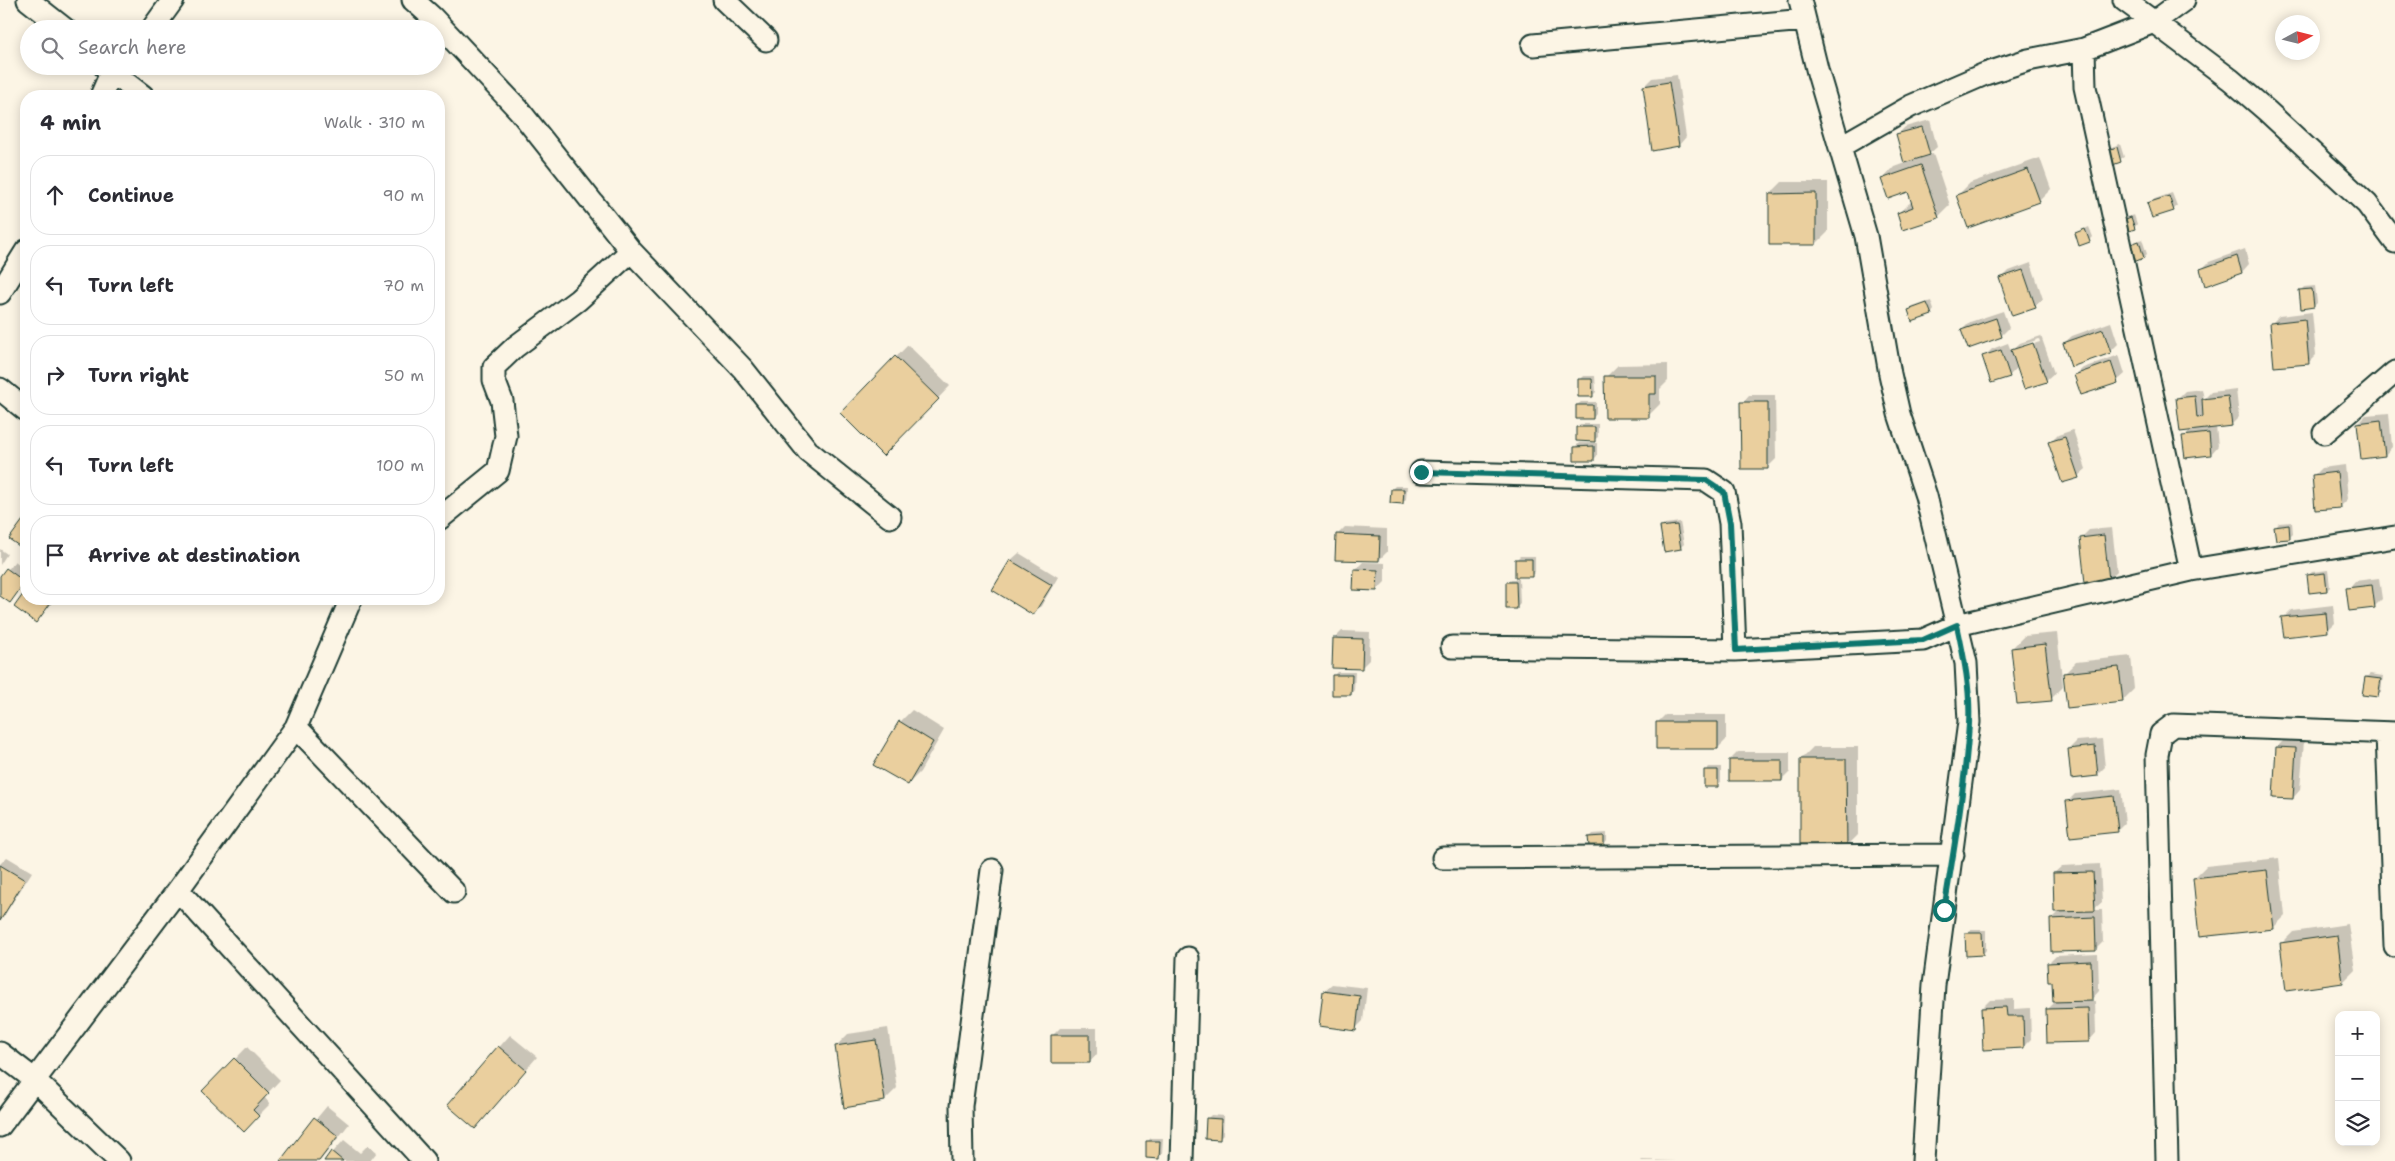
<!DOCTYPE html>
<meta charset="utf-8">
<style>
:root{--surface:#fff;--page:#f2f2f3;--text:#2b2b33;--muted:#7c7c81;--line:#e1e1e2}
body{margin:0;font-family:"Shantell Sans",sans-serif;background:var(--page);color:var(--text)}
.controls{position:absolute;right:15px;bottom:15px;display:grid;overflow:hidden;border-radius:10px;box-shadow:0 2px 12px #0003}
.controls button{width:45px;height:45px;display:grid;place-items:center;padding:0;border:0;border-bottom:1px solid var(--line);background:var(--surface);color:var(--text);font:25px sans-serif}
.compass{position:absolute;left:2275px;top:15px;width:45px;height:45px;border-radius:50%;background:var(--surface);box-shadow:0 2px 12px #0003;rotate:83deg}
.stop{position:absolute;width:15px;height:15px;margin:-11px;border:4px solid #0f766e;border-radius:50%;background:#fff}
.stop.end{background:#0f766e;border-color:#fff;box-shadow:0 1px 5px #0008}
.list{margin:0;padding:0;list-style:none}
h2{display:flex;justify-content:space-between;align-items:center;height:65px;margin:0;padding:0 20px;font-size:21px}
h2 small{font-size:16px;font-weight:400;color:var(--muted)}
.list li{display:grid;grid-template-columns:32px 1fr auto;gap:15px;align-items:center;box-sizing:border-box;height:80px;margin:0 10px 10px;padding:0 10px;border:1px solid var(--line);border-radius:20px}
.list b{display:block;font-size:19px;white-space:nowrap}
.list em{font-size:16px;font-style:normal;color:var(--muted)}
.icon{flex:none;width:28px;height:28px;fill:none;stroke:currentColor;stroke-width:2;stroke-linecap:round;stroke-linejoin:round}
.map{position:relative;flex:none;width:2395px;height:1161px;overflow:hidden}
.search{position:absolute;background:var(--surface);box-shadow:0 2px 12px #0003;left:20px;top:20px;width:425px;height:55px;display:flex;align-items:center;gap:12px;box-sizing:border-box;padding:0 18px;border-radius:28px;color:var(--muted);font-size:19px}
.panel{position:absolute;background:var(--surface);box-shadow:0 2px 12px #0003;left:20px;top:90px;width:425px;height:515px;border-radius:20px}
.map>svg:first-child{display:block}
</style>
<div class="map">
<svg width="2395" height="1161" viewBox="0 0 2395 1161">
<rect width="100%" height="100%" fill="#fcf5e5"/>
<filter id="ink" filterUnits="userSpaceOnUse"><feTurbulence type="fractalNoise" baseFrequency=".02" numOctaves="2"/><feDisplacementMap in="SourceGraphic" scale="10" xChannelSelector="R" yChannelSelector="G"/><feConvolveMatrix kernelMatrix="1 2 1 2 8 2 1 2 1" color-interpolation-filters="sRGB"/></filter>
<g filter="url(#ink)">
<path fill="#0003" fill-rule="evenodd" d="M 1677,75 L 1686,137 L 1679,145 L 1644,86 L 1652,78 Z
M 1930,120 L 1937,147 L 1928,155 L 1933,154 L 1950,205 L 1938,217 L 1898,213 L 1912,201 L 1909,191 L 1883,179 L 1894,167 L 1905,163 L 1898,134 L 1905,127 Z
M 2120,144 L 2124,157 L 2107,166 L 2106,149 Z
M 2040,158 L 2051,189 L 2039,201 L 1958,195 L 1970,183 Z
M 1782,182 L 1828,182 L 1828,232 L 1816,244 L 1770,194 Z
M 2172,193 L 2177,206 L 2173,210 L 2149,203 L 2152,200 Z
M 2134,215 L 2137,224 L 2134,228 L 2123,218 Z
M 2089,227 L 2093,237 L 2089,241 L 2076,233 Z
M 2142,239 L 2147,254 L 2144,257 L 2127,246 Z
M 2245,249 L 2249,264 L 2242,272 L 2201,270 L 2209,262 Z
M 2031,263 L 2043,299 L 2035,306 L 2001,279 L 2009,271 Z
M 2315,286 L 2317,303 L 2314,306 L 2300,291 L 2304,287 Z
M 1931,301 L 1934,310 L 1931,314 L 1909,310 L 1913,307 Z
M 2003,311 L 2009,328 L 2001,336 L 1962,330 L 1970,322 Z
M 2312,312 L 2316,355 L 2309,362 L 2271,324 L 2279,316 Z
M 2111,322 L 2118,344 L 2110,352 L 2064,343 L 2072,336 Z
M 2041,336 L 2054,373 L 2046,380 L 2018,367 L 2009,376 L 1984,357 L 1992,349 L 2008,343 L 2011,351 L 2020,343 ZM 2039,339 L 2040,342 L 2020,348 L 2020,346 Z
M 908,345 L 950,386 L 883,455 L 841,413 Z
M 2119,355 L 2125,374 L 2117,381 L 2075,375 L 2083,368 Z
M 1668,364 L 1668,381 L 1660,389 L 1660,404 L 1648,416 L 1606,377 L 1618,365 Z
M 1583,376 L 1595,376 L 1596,392 L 1592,396 L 1579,380 Z
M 2202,389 L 2204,399 L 2211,392 L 2236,389 L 2239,417 L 2231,425 L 2216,426 L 2218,446 L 2211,454 L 2184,437 L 2191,429 L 2177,399 L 2185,391 Z
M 1749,395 L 1775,395 L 1776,459 L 1768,467 L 1742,403 Z
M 1581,402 L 1596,402 L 1596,414 L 1593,418 L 1577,405 Z
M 2389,413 L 2392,447 L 2385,455 L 2358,423 L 2366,415 Z
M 1580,424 L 1598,424 L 1598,437 L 1594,440 L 1577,428 Z
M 2073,430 L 2086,469 L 2078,476 L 2050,443 L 2058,435 Z
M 1579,443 L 1597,443 L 1597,456 L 1593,460 L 1575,447 Z
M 2345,465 L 2348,499 L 2341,506 L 2313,476 L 2321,468 Z
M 1395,486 L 1407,486 L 1406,499 L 1403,502 L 1392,489 Z
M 1680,522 L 1684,544 L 1680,548 L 1661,528 L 1665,524 Z
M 2292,522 L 2293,534 L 2290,537 L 2276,527 L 2279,523 Z
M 1345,527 L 1387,529 L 1387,552 L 1379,560 L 1337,535 Z
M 2112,528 L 2117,571 L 2109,579 L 2081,538 L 2089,530 Z
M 0,549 L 7,554 L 0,565 Z
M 1019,553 L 1058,577 L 1041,606 L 1033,614 L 994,589 L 1011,560 Z
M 1520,556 L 1535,556 L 1535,572 L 1532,575 L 1516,560 Z
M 15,561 L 26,570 L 26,581 L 10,602 L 0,594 L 0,579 Z
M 1363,562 L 1385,563 L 1385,582 L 1377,590 L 1355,570 Z
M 2328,570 L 2330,587 L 2327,590 L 2308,575 L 2312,572 Z
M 2379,578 L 2382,599 L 2374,607 L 2348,589 L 2355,581 Z
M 1511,579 L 1519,579 L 1520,604 L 1516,608 L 1507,583 Z
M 26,592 L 26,599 L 54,599 L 36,622 L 16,607 Z
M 2333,605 L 2335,623 L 2327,631 L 2283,618 L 2291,610 Z
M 1342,631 L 1370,632 L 1369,660 L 1361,668 L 1334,639 Z
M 2057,633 L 2063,687 L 2051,699 L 2012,648 L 2024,636 Z
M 2131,656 L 2134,689 L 2122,701 L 2064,674 L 2076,662 Z
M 1337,672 L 1355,672 L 1354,690 L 1351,694 L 1334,675 Z
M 2370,674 L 2383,676 L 2381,692 L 2377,696 L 2366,677 Z
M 912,710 L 944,730 L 920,772 L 908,784 L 900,722 Z
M 1665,715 L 1726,715 L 1726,740 L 1718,748 L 1657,723 Z
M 2102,739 L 2105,767 L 2097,775 L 2069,749 L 2077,741 Z
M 2285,739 L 2304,741 L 2300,790 L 2293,798 L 2277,747 Z
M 1813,747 L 1858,747 L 1858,835 L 1846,847 L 1801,759 Z
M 1738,752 L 1790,752 L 1790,772 L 1782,780 L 1730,760 Z
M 1709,767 L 1721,767 L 1721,782 L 1717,785 L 1706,770 Z
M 2121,789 L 2125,823 L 2117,831 L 2067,802 L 2075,794 Z
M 1607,833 L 1607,841 L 1604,845 L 1590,837 L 1593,834 Z
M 7,857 L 32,872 L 0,922 L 0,864 Z
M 2279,858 L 2285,916 L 2273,928 L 2194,878 L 2206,866 Z
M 2100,864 L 2102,902 L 2093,910 L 2102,910 L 2103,942 L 2095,950 L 2052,919 L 2060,911 L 2054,873 L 2062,866 Z
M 2348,924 L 2355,970 L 2343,982 L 2281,944 L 2293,932 Z
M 1970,930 L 1986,930 L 1986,950 L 1983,954 L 1967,934 Z
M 2098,954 L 2099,991 L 2090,1001 L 2095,1001 L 2096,1033 L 2089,1041 L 2047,1010 L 2055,1002 L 2053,980 L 2048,964 L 2056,956 Z
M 1332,984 L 1367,988 L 1363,1021 L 1355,1029 L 1324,991 Z
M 2014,999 L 2014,1009 L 2030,1008 L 2031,1039 L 2023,1047 L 1982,1008 L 1990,1000 Z
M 888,1028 L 897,1088 L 885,1100 L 836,1046 L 848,1034 Z
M 1060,1028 L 1097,1028 L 1097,1054 L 1090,1062 L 1053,1035 Z
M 510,1035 L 537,1057 L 487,1115 L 449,1104 Z
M 247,1047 L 280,1080 L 264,1097 L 270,1104 L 244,1130 L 204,1091 Z
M 327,1106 L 349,1124 L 320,1161 L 281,1161 Z
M 1211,1115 L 1224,1116 L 1223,1135 L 1219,1139 L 1207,1119 Z
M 1151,1138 L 1163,1138 L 1162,1154 L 1159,1157 L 1147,1142 Z
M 344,1140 L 360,1153 L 368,1145 L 377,1152 L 370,1161 L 325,1161 Z
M 1642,1160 L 1676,1161 L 1641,1161 Z"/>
<path fill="#eacf9e" stroke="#1f3d34" d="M 1669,82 L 1679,146 L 1652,151 L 1643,86 Z
M 1922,127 L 1930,155 L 1904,163 L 1896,134 Z
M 2117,147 L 2121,162 L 2107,167 L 2101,152 Z
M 1921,165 L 1939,218 L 1902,230 L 1897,213 L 1913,207 L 1908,192 L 1888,199 L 1881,179 Z
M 2028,169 L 2040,202 L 1968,228 L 1956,195 Z
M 1816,193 L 1816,245 L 1769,245 L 1769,194 Z
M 2169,196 L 2174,211 L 2152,218 L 2147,203 Z
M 2131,217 L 2135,229 L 2122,233 L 2118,222 Z
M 2085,229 L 2090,242 L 2079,246 L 2075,233 Z
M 2139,241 L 2144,258 L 2131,263 L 2125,246 Z
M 2237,256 L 2242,273 L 2205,286 L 2200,269 Z
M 2023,270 L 2036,308 L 2012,316 L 1999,278 Z
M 2312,289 L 2314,307 L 2301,309 L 2299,290 Z
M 1927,303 L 1932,315 L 1912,322 L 1908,310 Z
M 1996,318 L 2002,337 L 1968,349 L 1961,330 Z
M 2305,319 L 2309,364 L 2274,367 L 2270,323 Z
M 2103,329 L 2111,353 L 2071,367 L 2063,343 Z
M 2033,343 L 2047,382 L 2024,389 L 2011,350 Z
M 2001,350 L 2010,377 L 1991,383 L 1982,356 Z
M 895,356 L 939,399 L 883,456 L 840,413 Z
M 2111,362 L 2118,383 L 2081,395 L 2074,375 Z
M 1604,376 L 1656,376 L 1656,394 L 1649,394 L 1649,418 L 1605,418 Z
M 1578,379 L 1592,379 L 1593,397 L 1578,397 Z
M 2195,396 L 2197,418 L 2203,417 L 2202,399 L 2228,396 L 2232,426 L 2180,432 L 2176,398 Z
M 1740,402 L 1768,402 L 1768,469 L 1741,469 Z
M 1576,405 L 1593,405 L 1593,419 L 1576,419 Z
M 2381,420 L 2385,456 L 2361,459 L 2357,423 Z
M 1576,427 L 1595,427 L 1595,442 L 1576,441 Z
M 2209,433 L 2211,455 L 2185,458 L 2182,436 Z
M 2065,437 L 2079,478 L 2062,483 L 2048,442 Z
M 1594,446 L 1594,461 L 1574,461 L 1574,447 Z
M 2337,472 L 2341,508 L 2315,510 L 2312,475 Z
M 1391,489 L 1404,489 L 1403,504 L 1390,503 Z
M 23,520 L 26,522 L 26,542 L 22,548 L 9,539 Z
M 1677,525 L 1681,549 L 1664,552 L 1660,527 Z
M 2289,525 L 2290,539 L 2276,540 L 2274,527 Z
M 1336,534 L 1380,536 L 1379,561 L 1335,560 Z
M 2104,535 L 2109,580 L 2085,583 L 2080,538 Z
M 1515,559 L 1532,559 L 1532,577 L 1515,577 Z
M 1010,560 L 1052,585 L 1033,615 L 992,590 Z
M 6,568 L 25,582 L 10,603 L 0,596 L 0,576 Z
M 1354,569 L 1378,570 L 1377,591 L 1353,590 Z
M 2325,573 L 2327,591 L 2309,593 L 2307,575 Z
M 1506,582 L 1516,582 L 1517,609 L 1506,609 Z
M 2372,585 L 2375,608 L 2349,611 L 2346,588 Z
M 26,590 L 26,599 L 53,600 L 36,623 L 14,607 Z
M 2326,613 L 2328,632 L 2284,637 L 2281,617 Z
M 1333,638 L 1363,639 L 1362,669 L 1332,668 Z
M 2045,644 L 2052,701 L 2017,704 L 2011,648 Z
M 2119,667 L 2123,702 L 2067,708 L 2063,673 Z
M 1332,675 L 1352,675 L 1351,695 L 1332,695 Z
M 2365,677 L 2381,679 L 2378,697 L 2362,695 Z
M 899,721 L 933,742 L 908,785 L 873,765 Z
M 1656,722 L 1718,722 L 1718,749 L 1656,749 Z
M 2095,746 L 2098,776 L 2071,779 L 2068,749 Z
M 2276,747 L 2296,748 L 2293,799 L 2273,798 Z
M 1800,759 L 1846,759 L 1847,848 L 1800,848 Z
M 1729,760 L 1782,760 L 1782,781 L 1729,781 Z
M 1704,770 L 1718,770 L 1718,787 L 1704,787 Z
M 2114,796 L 2118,832 L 2070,837 L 2066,801 Z
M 1604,836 L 1604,846 L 1589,846 L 1588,837 Z
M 0,865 L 25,880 L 0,921 Z
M 2267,870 L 2274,929 L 2199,937 L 2193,878 Z
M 2093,872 L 2095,911 L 2054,912 L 2053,873 Z
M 2095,917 L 2096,951 L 2051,952 L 2050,919 Z
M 1965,933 L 1982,933 L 1983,955 L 1966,956 Z
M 2337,935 L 2343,983 L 2286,991 L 2280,943 Z
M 2091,961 L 2092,1001 L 2053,1002 L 2052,982 L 2048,982 L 2047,963 Z
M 1323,991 L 1360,996 L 1356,1031 L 1319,1026 Z
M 2006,1007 L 2007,1016 L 2023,1016 L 2024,1048 L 1983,1050 L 1981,1008 Z
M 2088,1008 L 2089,1042 L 2047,1043 L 2046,1009 Z
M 1051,1035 L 1090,1035 L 1090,1063 L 1051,1063 Z
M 876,1040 L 885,1101 L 844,1108 L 835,1046 Z
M 498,1046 L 526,1070 L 475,1129 L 447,1105 Z
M 234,1058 L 269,1093 L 253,1110 L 259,1116 L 244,1132 L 202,1091 Z
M 314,1117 L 338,1136 L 319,1161 L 280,1161 Z
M 1206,1118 L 1221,1119 L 1220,1140 L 1205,1139 Z
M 1146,1141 L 1160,1141 L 1159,1159 L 1146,1158 Z
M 331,1151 L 343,1161 L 324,1161 Z"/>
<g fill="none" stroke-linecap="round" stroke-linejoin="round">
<defs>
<path id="minor" d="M 28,0 L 65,29
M 413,0 L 432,17 L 519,110 L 631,251 L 743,369 L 808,451 L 890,517
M 724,0 L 766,40
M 1800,0 L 1818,73 L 1866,236 L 1890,374 L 1899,414 L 1926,496 L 1966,663 L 1969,722 L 1934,985 L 1923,1161
M 2124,0 L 2154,22 L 2184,0
M 152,29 L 173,0
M 1533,45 L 1805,20
M 2084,49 L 2085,87 L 2191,570
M 104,66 L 143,96
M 101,96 L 111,73 L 117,66
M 1841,146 L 1911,106 L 1985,74 L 2028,60 L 2084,49 L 2154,22 L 2231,80 L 2267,111 L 2367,204 L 2395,242
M 0,293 L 26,251
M 0,389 L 26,410
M 2324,433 L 2395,372
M 1421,472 L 1706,480 L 1724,492 L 1730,523 L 1735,650
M 439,519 L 498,471 L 506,436 L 502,401 L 494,380 L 494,367 L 515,347 L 578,300 L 631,251
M 1452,647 L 1735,650 L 1923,640 L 1957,625 L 2191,570 L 2395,537
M 296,727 L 454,892
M 2387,734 L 2395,946
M 1443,858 L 1953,855
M 178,890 L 424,1161
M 0,1053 L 35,1080 L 119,1161
M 0,1126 L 178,890 L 296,727 L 351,599
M 962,1161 L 961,1106 L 992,870
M 1182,1161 L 1188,958
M 2167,1161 L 2157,755 L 2161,734 L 2173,725 L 2395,733"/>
</defs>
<use href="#minor" stroke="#1f3d34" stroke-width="25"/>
<use href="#minor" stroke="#fcf5e5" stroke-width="21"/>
</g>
</g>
<g fill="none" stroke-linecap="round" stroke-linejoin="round" filter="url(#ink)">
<path stroke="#0f766e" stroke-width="6" d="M 1421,472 L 1706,480 L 1724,492 L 1730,523 L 1736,650 L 1923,640 L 1957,625 C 1964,657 1971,691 1969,724 C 1965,785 1954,850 1944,910"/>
</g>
</svg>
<div class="controls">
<button>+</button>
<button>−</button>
<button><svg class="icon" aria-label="layers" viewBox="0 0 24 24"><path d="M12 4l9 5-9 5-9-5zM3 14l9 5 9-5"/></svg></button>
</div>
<svg class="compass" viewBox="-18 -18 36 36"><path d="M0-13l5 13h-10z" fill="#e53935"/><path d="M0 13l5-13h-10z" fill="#7c7c81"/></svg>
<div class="stop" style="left:1944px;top:910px"></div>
<div class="stop end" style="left:1421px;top:472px"></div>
<div class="search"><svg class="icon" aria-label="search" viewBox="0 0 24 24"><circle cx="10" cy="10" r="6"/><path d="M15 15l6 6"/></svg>Search here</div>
<section class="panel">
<h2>4 min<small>Walk · 310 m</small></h2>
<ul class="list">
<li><svg class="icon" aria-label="ahead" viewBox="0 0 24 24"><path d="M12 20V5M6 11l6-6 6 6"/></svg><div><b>Continue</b></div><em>90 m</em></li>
<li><svg class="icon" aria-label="left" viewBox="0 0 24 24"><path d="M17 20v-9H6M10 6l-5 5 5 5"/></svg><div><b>Turn left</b></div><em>70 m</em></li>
<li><svg class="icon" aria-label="right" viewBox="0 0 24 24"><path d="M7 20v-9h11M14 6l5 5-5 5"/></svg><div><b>Turn right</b></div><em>50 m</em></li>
<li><svg class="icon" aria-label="left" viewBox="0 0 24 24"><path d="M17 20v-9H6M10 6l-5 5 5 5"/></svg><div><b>Turn left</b></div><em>100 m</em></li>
<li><svg class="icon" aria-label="arrive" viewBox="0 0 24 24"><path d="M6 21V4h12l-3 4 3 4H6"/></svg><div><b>Arrive at destination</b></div></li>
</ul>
</section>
</div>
